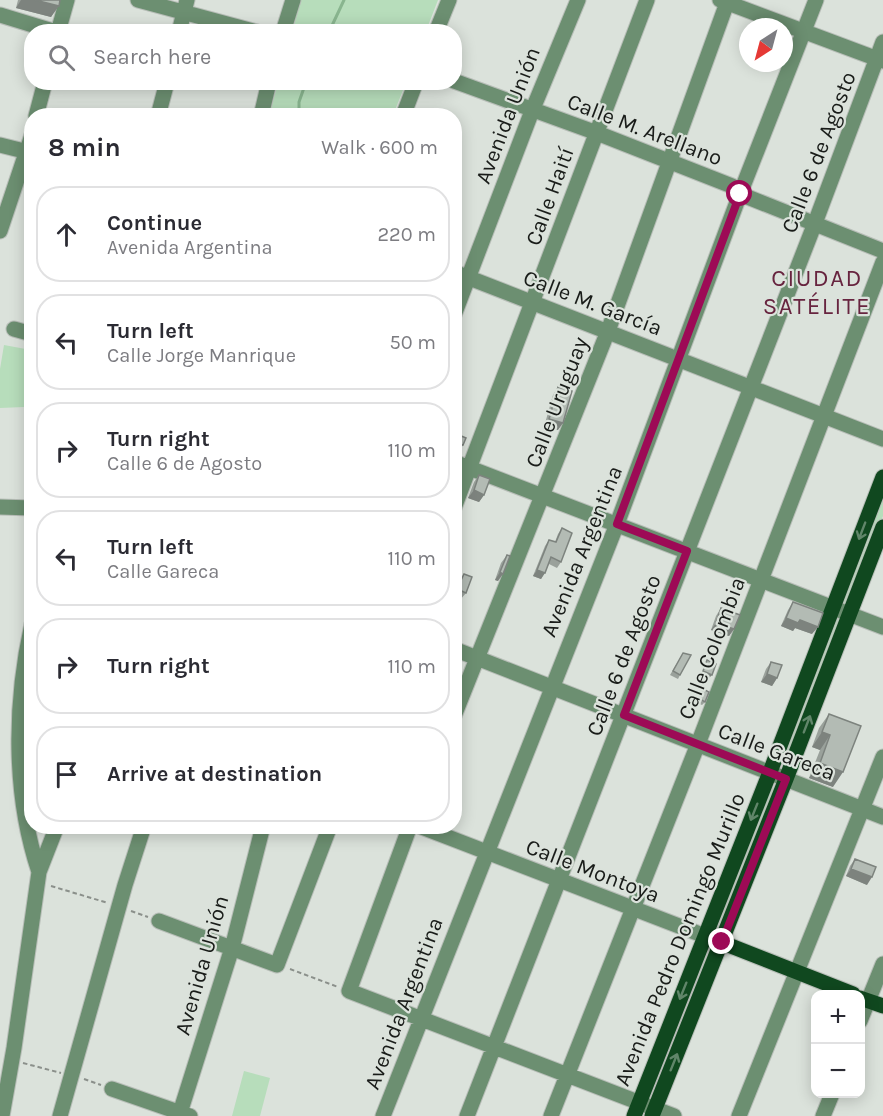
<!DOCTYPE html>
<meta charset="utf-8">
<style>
:root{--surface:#fff;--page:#f2f2f3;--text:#2b2b33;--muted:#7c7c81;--line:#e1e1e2}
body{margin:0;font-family:Karla,sans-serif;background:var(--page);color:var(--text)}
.controls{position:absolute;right:18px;bottom:18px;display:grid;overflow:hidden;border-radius:12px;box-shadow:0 3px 15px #0003}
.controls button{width:54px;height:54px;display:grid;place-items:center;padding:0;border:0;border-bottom:2px solid var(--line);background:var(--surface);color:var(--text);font:30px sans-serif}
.compass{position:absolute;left:739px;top:18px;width:54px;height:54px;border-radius:50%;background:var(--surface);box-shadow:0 3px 15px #0003;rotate:216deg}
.stop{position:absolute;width:18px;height:18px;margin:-14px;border:4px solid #9d0a56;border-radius:50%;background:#fff}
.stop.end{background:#9d0a56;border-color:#fff;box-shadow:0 2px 6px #0008}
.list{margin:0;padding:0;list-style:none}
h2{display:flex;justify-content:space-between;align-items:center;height:78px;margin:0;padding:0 24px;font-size:26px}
h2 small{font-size:20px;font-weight:400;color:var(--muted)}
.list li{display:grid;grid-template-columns:39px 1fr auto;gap:18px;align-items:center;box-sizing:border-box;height:96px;margin:0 12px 12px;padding:0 12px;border:2px solid var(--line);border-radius:24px}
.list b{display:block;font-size:22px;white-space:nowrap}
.list p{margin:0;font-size:20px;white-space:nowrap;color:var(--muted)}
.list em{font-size:20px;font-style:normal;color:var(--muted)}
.icon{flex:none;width:33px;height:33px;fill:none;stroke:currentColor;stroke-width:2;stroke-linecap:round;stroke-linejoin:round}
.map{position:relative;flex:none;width:883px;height:1116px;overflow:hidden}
.search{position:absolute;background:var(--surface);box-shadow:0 3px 15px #0003;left:24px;top:24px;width:438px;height:66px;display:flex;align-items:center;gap:15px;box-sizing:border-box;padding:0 21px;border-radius:24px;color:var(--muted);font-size:22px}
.panel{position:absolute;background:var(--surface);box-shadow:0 3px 15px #0003;left:24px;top:108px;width:438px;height:726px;border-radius:24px}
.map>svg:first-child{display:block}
</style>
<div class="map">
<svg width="883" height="1116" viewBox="0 0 883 1116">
<rect width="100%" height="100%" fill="#dbe2db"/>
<path fill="#b7ddbb" d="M 301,0 L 438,0 L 426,31 L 292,32 Z
M 278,83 L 406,83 L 393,115 L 269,116 Z
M 4,345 L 31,350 L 24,407 L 0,408 L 0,369 Z
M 883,492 L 883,516 L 848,605 L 840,602 Z
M 834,618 L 842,621 L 786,766 L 778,763 Z
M 769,786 L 777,789 L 720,934 L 712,931 Z
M 704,951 L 712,954 L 655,1099 L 647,1096 Z
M 244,1071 L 270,1078 L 260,1116 L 232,1116 Z"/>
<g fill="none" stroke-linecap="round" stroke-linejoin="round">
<path stroke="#89b58f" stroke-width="3" d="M 329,32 L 344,0
M 299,116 L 299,102 L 306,82"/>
<defs>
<path id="minor" d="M 138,0 L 257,32
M 720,0 L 883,61
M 0,15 L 56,32
M 58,32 L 67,0
M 179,32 L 187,0
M 283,32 L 293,0
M 436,32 L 449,0
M 454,81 L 597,133 L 732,186 L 740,194 L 883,251
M 36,116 L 45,82
M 158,116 L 167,82
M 261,116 L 269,82
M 403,116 L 416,82
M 0,145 L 32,153
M 0,231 L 32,135
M 454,272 L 883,439
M 454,315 L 532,111 L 578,0
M 14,329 L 32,334
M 454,462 L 883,627
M 0,507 L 32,508
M 454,508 L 647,0
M 32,624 C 14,704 13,794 39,872
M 454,649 L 883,817
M 454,716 L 608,331 L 728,0
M 410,826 L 349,991 L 674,1116
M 419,826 L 705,936
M 159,921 L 277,965 L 330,826
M 860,1021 L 883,964
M 112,1089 L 190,1116
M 2,1116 L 14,1048 L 39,872 L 57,826
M 60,1116 L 125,885 L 144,826
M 179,1116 L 232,948 L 263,826
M 383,1116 L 617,524 L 740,194 L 816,0
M 467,1116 L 815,223 L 883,42
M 551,1116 L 698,744 L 883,262
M 739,1116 L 883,757
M 823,1116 L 832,1094"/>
<path id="major" d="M 713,939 L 853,994
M 860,998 L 883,1006
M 634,1116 L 770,772 L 883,477
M 652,1116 L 786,779 L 883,527"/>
</defs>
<use href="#minor" stroke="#b8beb8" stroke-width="17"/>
<use href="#major" stroke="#b8beb8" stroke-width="17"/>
<path stroke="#8b908b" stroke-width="2" stroke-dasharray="4.5 3" stroke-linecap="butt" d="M 51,886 L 108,903
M 131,911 L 148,917
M 290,969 L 338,987
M 23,1063 L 61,1073
M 84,1079 L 101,1085"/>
<use href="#minor" stroke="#6c8f71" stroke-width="15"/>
<use href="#major" stroke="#10481f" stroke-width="15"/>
</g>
<path fill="#9aa19b" d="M 18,0 L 60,0 L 51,17 L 16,8 Z
M 558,387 L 558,430 L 544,427 L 553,395 Z
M 479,475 L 484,495 L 479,502 L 468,498 L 474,482 Z
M 562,528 L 561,562 L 557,568 L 549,564 L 541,579 L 533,576 L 545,546 L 549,540 L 555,542 L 558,534 Z
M 507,555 L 498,581 L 495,580 L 501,563 Z
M 464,574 L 466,593 L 460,600 L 454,597 L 454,591 L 459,581 Z
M 793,602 L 812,634 L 795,628 L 793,631 L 781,626 L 788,610 Z
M 721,608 L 734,629 L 729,636 L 711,630 L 716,616 Z
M 683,653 L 680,675 L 678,679 L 670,675 Z
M 771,662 L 777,678 L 772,686 L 761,682 L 766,669 Z
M 703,689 L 705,702 L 702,705 L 695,702 Z
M 829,714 L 833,787 L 809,778 L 820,750 L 812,747 L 819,728 Z
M 855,859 L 867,885 L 846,876 L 850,866 Z"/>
<path fill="#7d837e" d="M 21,0 L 35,0 L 59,6 L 51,17 L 16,8 Z
M 549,419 L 563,423 L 558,430 L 544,427 Z
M 454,442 L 463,445 L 458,453 L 454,451 Z
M 474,490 L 484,495 L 479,502 L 468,498 Z
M 537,570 L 545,573 L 541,579 L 533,576 Z
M 500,572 L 503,574 L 498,581 L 495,580 Z
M 786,618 L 800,620 L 818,627 L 812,634 L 795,628 L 793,631 L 781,626 Z
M 716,623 L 734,629 L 729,636 L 711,630 Z
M 703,671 L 712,675 L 709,678 L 700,675 Z
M 767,674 L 777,678 L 772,686 L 761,682 Z
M 822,732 L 830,735 L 820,750 L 812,747 Z
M 820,763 L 843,772 L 833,787 L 809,778 Z
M 851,869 L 872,877 L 867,885 L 846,876 Z"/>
<path fill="#b3bbb4" stroke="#7d837e" stroke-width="1.5" d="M 35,0 L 60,0 L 59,6 Z
M 558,387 L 572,391 L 563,423 L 549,419 Z
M 454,433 L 466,438 L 463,445 L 454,442 Z
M 479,475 L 490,479 L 484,495 L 474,490 Z
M 562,528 L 572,533 L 561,562 L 551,557 L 545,573 L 537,570 L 549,540 L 556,542 Z
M 507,555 L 510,556 L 503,574 L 500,572 Z
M 464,574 L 472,577 L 466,593 L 457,589 Z
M 793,602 L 823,613 L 818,627 L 800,620 L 798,623 L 786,618 Z
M 721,608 L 740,615 L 734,629 L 716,623 Z
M 683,653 L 691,655 L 680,675 L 673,671 Z
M 707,660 L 716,664 L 712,675 L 703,671 Z
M 771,662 L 782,665 L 777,678 L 767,674 Z
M 703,689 L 709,692 L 705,702 L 698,698 Z
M 829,714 L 861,726 L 843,772 L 820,763 L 830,735 L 822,732 Z
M 855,859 L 876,867 L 872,877 L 851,869 Z"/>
<defs><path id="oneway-shaft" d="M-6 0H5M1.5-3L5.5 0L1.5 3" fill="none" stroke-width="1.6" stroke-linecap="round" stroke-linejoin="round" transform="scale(1.5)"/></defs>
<g stroke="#61866a">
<use href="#oneway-shaft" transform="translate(862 531) rotate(111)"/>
<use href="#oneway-shaft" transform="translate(807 724) rotate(-69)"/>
<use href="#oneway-shaft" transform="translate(754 812) rotate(112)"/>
<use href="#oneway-shaft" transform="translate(683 991) rotate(112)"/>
<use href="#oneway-shaft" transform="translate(674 1062) rotate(-68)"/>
</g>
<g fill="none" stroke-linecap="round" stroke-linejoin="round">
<path stroke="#9d0a56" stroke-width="8" d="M 722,942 L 786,779 L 624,715 L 687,551 L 617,524 L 740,194"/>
</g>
<g text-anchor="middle" stroke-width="4.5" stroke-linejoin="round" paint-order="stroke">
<g font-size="22" fill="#191c19" stroke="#dbe2db">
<text transform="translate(507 115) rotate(-69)" y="8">Avenida Unión</text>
<text transform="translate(645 129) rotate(21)" y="8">Calle M. Arellano</text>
<text transform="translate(818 152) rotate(-69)" y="8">Calle 6 de Agosto</text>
<text transform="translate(549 196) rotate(-70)" y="8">Calle Haití</text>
<text transform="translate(593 302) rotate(21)" y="8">Calle M. García</text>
<text transform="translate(556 402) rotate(-69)" y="8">Calle Uruguay</text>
<text transform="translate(581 551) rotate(-68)" y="8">Avenida Argentina</text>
<text transform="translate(711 648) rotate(-69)" y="8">Calle Colombia</text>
<text transform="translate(623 655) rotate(-69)" y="8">Calle 6 de Agosto</text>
<text transform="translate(777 751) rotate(21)" y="8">Calle Gareca</text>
<text transform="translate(593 870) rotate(21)" y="8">Calle Montoya</text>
<text transform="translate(679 939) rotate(-68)" y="8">Avenida Pedro Domingo Murillo</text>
<text transform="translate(201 965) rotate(-74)" y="8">Avenida Unión</text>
<text transform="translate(403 1003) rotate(-69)" y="8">Avenida Argentina</text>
</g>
<g font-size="24" letter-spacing="1.5" fill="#67243f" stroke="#dbe2db">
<text x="817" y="286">CIUDAD<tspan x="817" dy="28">SATÉLITE</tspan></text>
</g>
</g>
</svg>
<div class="controls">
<button>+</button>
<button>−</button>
</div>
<svg class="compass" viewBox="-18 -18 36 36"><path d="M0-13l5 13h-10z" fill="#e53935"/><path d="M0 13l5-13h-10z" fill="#7c7c81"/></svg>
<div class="stop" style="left:740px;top:194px"></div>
<div class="stop end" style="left:722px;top:942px"></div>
<div class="search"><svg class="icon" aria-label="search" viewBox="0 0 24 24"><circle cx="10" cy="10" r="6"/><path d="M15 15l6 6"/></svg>Search here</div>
<section class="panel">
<h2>8 min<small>Walk · 600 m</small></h2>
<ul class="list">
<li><svg class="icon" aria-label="ahead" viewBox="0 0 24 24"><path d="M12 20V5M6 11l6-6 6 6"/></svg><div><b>Continue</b><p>Avenida Argentina</p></div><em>220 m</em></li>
<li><svg class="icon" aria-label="left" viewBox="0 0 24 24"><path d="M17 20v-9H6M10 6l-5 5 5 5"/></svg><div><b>Turn left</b><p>Calle Jorge Manrique</p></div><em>50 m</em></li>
<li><svg class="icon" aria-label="right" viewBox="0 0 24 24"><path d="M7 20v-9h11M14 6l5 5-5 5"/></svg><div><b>Turn right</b><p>Calle 6 de Agosto</p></div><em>110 m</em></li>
<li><svg class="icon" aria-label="left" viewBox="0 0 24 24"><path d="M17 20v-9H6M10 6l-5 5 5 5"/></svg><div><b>Turn left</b><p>Calle Gareca</p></div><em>110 m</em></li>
<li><svg class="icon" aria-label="right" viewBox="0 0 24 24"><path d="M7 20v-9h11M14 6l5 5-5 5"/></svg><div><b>Turn right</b></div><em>110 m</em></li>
<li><svg class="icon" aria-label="arrive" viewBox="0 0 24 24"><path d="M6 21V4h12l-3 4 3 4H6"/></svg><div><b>Arrive at destination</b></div></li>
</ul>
</section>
</div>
